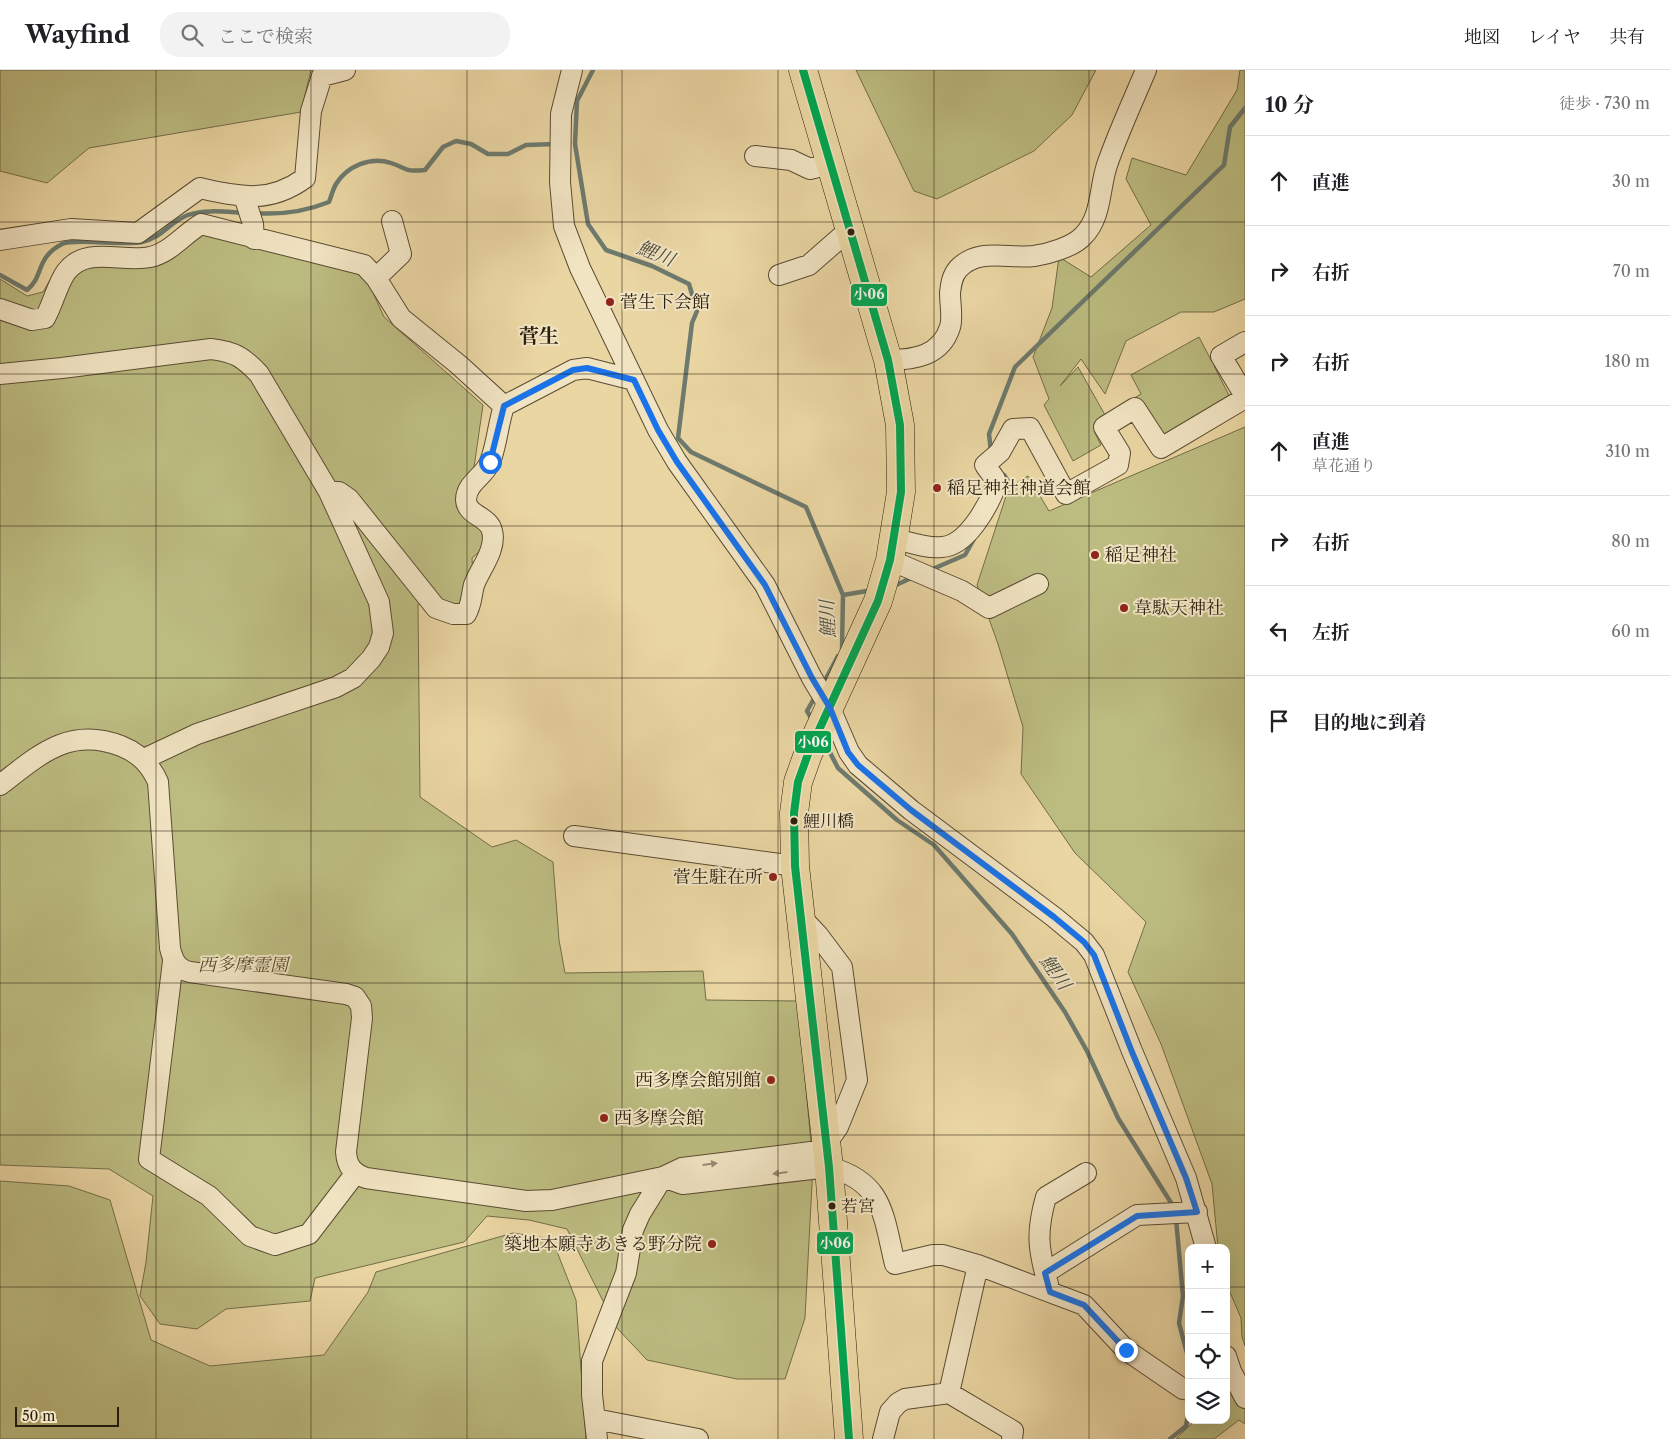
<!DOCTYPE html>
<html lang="ja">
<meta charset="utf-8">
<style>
:root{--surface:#fff;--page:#f2f2f2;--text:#202124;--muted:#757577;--line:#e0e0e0}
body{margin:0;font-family:"Libre Caslon Text","Noto Serif JP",serif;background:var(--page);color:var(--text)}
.controls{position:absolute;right:15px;bottom:15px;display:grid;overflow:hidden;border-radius:10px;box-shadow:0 5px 20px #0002}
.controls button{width:45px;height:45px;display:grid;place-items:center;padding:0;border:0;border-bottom:1px solid var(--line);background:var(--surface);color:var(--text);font:25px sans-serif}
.scale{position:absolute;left:15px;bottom:12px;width:104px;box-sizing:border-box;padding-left:5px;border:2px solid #2a1e0e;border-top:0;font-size:14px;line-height:18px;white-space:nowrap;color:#2a1e0e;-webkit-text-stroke:4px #f1e4c3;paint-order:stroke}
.stop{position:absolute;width:15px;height:15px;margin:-11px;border:4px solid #1a73e8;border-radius:50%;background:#fff}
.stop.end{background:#1a73e8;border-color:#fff;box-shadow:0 1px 5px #0008}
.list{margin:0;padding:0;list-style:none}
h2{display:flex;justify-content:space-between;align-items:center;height:65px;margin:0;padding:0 20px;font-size:21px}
h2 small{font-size:16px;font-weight:400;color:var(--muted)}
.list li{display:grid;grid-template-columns:32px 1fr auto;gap:15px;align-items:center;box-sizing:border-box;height:90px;padding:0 20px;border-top:1px solid var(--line)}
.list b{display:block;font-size:19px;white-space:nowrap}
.list p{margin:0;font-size:16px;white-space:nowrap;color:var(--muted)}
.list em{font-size:16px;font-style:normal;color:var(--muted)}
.icon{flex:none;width:28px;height:28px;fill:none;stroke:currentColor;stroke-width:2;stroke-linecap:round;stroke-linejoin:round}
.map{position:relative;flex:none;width:1245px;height:1369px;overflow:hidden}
header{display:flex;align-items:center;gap:30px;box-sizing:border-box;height:70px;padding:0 25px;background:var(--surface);border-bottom:1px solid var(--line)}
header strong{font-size:24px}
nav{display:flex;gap:28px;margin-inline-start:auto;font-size:18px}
.search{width:350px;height:45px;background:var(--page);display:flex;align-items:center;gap:12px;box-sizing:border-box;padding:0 18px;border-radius:20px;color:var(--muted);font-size:19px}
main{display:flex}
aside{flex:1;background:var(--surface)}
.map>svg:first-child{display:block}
</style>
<header>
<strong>Wayfind</strong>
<div class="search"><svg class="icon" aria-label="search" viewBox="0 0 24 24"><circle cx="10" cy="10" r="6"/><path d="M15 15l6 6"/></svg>ここで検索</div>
<nav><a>地図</a><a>レイヤ</a><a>共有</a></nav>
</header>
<main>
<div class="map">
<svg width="1245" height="1369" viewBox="0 0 1245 1369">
<rect width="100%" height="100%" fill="#ead6a3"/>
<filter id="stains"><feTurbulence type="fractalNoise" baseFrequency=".004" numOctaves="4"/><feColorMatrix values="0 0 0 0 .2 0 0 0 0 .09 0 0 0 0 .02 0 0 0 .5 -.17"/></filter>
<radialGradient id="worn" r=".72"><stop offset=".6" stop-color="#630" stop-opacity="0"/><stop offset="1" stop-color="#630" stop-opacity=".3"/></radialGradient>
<path fill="#bcbc81" stroke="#736d48" d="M 0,0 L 311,0 L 301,42 L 89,78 L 47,113 L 0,101 Z
M 856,0 L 1096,0 L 1072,45 L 1034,81 L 937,129 L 914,121 Z
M 1240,0 L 1245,0 L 1245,229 L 1214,242 L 1181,242 L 1126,271 L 1105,324 L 1081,289 L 1060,316 L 1078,297 L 1105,345 L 1141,324 L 1131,305 L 1199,267 L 1212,292 L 1245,277 L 1245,282 L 1214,296 L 1235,337 L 1166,375 L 1139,337 L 1094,361 L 1101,375 L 1073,391 L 1044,335 L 1049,329 L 1033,287 L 1052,238 L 1059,187 L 1091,207 L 1151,155 L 1126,109 L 1132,88 L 1186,105 L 1237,20 Z
M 206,160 L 264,180 L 334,195 L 366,207 L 384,247 L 483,335 L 474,397 L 462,415 L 485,454 L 487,475 L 472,488 L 473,506 L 469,528 L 458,536 L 442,531 L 418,534 L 420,727 L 492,777 L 516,770 L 553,792 L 559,870 L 565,903 L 703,901 L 706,930 L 798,931 L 813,1095 L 805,1248 L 785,1309 L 737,1309 L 647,1290 L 616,1257 L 567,1159 L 529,1150 L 487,1146 L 464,1172 L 315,1208 L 310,1231 L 226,1239 L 197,1259 L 160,1254 L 140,1226 L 146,1192 L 153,1126 L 109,1099 L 0,1095 L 0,209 L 27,226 L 43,222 L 60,193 L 82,181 L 152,181 Z
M 1245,357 L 1245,1276 L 1242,1267 L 1241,1248 L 1226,1213 L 1226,1178 L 1218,1178 L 1212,1114 L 1161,974 L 1128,902 L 1146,852 L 1075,783 L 1021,704 L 1023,657 L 998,574 L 977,515 L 1009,417 L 1028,406 L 1049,441 Z
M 0,1111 L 69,1116 L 110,1130 L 151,1270 L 210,1296 L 324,1285 L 368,1222 L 376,1202 L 513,1163 L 552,1169 L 576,1230 L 586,1369 L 0,1369 Z
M 1245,1319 L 1245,1354 L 1239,1350 L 1214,1369 L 1176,1369 L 1195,1350 L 1226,1350 L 1226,1328 Z"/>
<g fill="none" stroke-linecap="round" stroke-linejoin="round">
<path stroke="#6d7a6e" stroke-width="4.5" d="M 593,0 L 577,31 L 575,74 L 588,154 L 606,180 L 652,196 L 689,214 L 697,241 L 692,253 L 678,368 L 691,382 L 806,437 L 843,525 L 842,579
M 255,143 C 281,145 304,142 329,132 C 331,127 333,119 336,114 C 347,96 371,86 391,93 C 409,99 404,102 425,100 L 443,77 L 456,71 L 471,74 L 488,84 L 508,84 L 526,75 L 556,74
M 0,205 L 27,220 C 44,207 35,188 62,174 C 73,168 125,176 142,172 C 160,169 171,151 188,145 C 206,139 226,142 245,143
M 991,382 L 989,364 L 1015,297 L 1224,95 L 1230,57 L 1245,38
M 1003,419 L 1008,411 L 1004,405
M 935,498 L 965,485 L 974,469
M 894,516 L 909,509
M 843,525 L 867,521
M 823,614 L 838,586
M 813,651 L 807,641 L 816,625
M 825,673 L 838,698 L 897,750 L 934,775 L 1012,864 L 1065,942 L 1087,981 L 1118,1048 L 1173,1136
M 1176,1149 L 1183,1226 L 1179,1253 L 1189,1291
M 1170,1369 L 1186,1356 L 1189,1340"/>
<defs>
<path id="minor" d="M 572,0 L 561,44 L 560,112 L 564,156 L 580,198 L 658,360 L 677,392 L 765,515 L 812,608 L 830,638 L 849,682 L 858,695 L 911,740 L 1054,847 L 1084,872 L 1094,885 L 1132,981 L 1186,1108 L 1206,1178
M 755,86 L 791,90 L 810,99 L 830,94
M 244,126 L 253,154 L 254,169
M 0,170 L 71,159 L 138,163 L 200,118 C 241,127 269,134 305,108 L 311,41 L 322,6 L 345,0
M 779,205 L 809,195 L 849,160
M 376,208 L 401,184 L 392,151
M 0,239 L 32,250 L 45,248 C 53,234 57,215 66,202 C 86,175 122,193 150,187 C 170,183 184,164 201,154 L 364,195 L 376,208 L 401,248 L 459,295 L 504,336 L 573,300 L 587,298 L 634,310
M 1245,272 L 1221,286 L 1245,326
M 888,290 C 914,290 941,286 950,257 C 953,248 950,234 950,223 C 951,214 952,206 958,199 C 978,177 1008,189 1034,186 C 1048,184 1073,177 1083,166 C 1102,147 1099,119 1107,95 C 1118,63 1133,31 1146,0
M 0,304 L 62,298 L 211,279 C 235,282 243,287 259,304 L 329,422 L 379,532 L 383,563 L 379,577 L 371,589 L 353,608 L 336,617 L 197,664 L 144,689
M 329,422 L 339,422 L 349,429 L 436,538 L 453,544 L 466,544 C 472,534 471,526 474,515 C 480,499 497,479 492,461 C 489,446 467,446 466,430 C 466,413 484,407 490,392 C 497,374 498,354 504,336
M 895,469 C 909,472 927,479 942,477 C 966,476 987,438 995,418 L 995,409 L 985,395 L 1000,382 L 1013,359 L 1030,358 L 1066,424 L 1118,395 L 1120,383 L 1104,357 L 1135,338 L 1161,378 L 1245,328
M 890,490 L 962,521 L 989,538 L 1038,514
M 0,715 C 39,685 69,656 121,676 C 139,683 150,694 158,712 L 170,878 C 173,891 177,899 190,902 L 346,924 L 355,927 L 361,936 L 362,948 L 346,1082 C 347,1097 353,1103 366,1108 L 526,1131 L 552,1130 L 663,1107 L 682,1098 L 827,1080
M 574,766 L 795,796
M 802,848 L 818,865 L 842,897 L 857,1010 L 838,1057 L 826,1074
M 173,891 L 149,1089 L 209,1126 L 250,1166 L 275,1175 L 309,1164 L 355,1104
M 663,1107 L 683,1114 L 829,1097 C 884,1112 883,1145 895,1194 L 933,1185 L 943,1185 L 978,1195 L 1084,1235 L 1126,1280 L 1183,1319 L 1189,1320
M 1045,1203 L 1137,1145 L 1197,1142
M 1048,1214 C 1038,1179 1036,1162 1046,1127 L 1086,1103
M 1226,1286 L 1231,1301 L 1245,1328
M 949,1323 L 978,1195
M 595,1349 L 698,1369
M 597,1369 L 592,1325 L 592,1291 L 626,1203 L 633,1160 L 640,1144 L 663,1107
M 883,1369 L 890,1342 L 898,1333 L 905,1329 L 949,1323 L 1013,1361 L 1012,1369"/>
<path id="highway" d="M 803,0 L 888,290 L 900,355 L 901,422 L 890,490 L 878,531 L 808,684 L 798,712 L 794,743 L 795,796 L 829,1097 L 849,1369"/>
</defs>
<use href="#minor" stroke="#5a4c33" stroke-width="22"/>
<use href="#highway" stroke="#2a1e0e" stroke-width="29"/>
<use href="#minor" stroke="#f1e4c3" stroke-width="20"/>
<use href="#highway" stroke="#ead6a3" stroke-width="28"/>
<defs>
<path id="bus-1" d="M 803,0 L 888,290 L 900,355 L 901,422 L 890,490 L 878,531 L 808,684 L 798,712 L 794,743 L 795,796 L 829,1097 L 849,1369"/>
</defs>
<use href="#bus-1" stroke="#f1e4c3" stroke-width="11"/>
<use href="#bus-1" stroke="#00a651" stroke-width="8"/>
</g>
<defs><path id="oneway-solid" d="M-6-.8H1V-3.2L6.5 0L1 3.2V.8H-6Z" transform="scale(1.25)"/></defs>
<g fill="#978b72">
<use href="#oneway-solid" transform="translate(710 1094) rotate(-7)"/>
<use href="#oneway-solid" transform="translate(780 1103) rotate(173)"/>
</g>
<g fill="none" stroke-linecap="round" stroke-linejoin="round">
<path stroke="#1a73e8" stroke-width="6" d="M 490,392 L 504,336 L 573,300 L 587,298 L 634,310 L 658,360 L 677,392 L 765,515 L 812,608 L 830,638 L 848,682 L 858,695 L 911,740 L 1054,847 L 1084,872 L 1094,885 L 1132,982 L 1186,1108 L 1197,1142 L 1137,1146 L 1045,1203 L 1050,1222 L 1084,1235 L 1126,1280"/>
</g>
<path fill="none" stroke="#2a1e0e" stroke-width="1" stroke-opacity="0.55" d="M 156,0 L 156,1369M 311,0 L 311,1369M 467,0 L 467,1369M 622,0 L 622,1369M 778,0 L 778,1369M 934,0 L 934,1369M 1089,0 L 1089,1369M 0,152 L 1245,152M 0,304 L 1245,304M 0,456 L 1245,456M 0,608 L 1245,608M 0,761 L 1245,761M 0,913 L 1245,913M 0,1065 L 1245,1065M 0,1217 L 1189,1217M 1226,1217 L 1245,1217"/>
<g fill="#2a1e0e" stroke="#f1e4c3" stroke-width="2">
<circle cx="851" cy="162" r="4.5"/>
<circle cx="794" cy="751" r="4.5"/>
<circle cx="832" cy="1136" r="4.5"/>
</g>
<g fill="#8f2418" stroke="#f1e4c3" stroke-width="2">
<circle cx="610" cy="232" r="5"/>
<circle cx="937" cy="418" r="5"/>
<circle cx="1095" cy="485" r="5"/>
<circle cx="1124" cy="538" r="5"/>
<circle cx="773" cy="807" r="5"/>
<circle cx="771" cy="1010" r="5"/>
<circle cx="604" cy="1048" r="5"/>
<circle cx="712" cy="1174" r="5"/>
</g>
<g text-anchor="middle" stroke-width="4" stroke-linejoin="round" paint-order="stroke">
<g font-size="17" fill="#2a1e0e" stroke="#f1e4c3" text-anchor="start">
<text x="803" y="757">鯉川橋</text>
<text x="841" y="1142">若宮</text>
</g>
<g font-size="18" fill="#2a1e0e" stroke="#f1e4c3" text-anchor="start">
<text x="620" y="238">菅生下会館</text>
<text x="947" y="424">稲足神社神道会館</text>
<text x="1105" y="491">稲足神社</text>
<text x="1134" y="544">韋駄天神社</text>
<text x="763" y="813" text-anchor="end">菅生駐在所</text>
<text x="761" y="1016" text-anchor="end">西多摩会館別館</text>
<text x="614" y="1054">西多摩会館</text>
<text x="702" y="1180" text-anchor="end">築地本願寺あきる野分院</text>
</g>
<g font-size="18" font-style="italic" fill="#564d30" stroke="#f1e4c3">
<text x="243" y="901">西多摩霊園</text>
</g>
<g font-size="19" font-style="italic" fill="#4c4c3e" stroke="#f1e4c3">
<text transform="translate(656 183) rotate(22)" y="7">鯉川</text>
<text transform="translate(827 549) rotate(-92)" y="7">鯉川</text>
<text transform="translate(1056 902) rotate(55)" y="7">鯉川</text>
</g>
<g font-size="20" font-weight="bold" fill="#2a1e0e" stroke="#f1e4c3">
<text x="539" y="273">菅生</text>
</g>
</g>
<g stroke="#f1e4c3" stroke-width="2">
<rect x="850" y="213" width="38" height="24" rx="5" fill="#00a651"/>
<rect x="794" y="660" width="38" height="24" rx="5" fill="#00a651"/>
<rect x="816" y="1161" width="38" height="24" rx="5" fill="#00a651"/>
</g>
<g font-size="14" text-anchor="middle" font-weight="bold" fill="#fff">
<text x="869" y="229">小06</text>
<text x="813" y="677">小06</text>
<text x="835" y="1178">小06</text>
</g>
<rect width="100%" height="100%" filter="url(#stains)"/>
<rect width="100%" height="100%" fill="url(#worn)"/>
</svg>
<div class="controls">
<button>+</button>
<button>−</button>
<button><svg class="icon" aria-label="locate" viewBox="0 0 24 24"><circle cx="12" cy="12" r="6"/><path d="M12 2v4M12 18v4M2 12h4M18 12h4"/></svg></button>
<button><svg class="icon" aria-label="layers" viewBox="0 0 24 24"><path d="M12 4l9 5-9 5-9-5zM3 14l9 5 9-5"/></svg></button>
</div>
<div class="scale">50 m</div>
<div class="stop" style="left:490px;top:392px"></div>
<div class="stop end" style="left:1126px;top:1280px"></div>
</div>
<aside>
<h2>10 分<small>徒歩 · 730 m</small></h2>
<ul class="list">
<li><svg class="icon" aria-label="ahead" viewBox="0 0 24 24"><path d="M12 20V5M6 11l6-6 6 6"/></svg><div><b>直進</b></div><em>30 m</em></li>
<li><svg class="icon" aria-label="right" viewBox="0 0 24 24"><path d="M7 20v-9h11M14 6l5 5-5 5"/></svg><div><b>右折</b></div><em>70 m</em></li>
<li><svg class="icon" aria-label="right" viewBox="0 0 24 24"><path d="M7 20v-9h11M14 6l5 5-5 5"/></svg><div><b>右折</b></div><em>180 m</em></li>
<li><svg class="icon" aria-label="ahead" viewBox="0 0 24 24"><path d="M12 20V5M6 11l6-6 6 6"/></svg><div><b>直進</b><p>草花通り</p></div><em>310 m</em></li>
<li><svg class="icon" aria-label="right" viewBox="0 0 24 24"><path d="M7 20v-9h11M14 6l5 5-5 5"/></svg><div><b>右折</b></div><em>80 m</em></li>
<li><svg class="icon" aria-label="left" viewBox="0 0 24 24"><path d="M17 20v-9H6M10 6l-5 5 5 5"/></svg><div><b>左折</b></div><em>60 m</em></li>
<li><svg class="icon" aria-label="arrive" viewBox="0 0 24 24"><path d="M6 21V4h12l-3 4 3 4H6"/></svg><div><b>目的地に到着</b></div></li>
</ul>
</aside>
</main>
